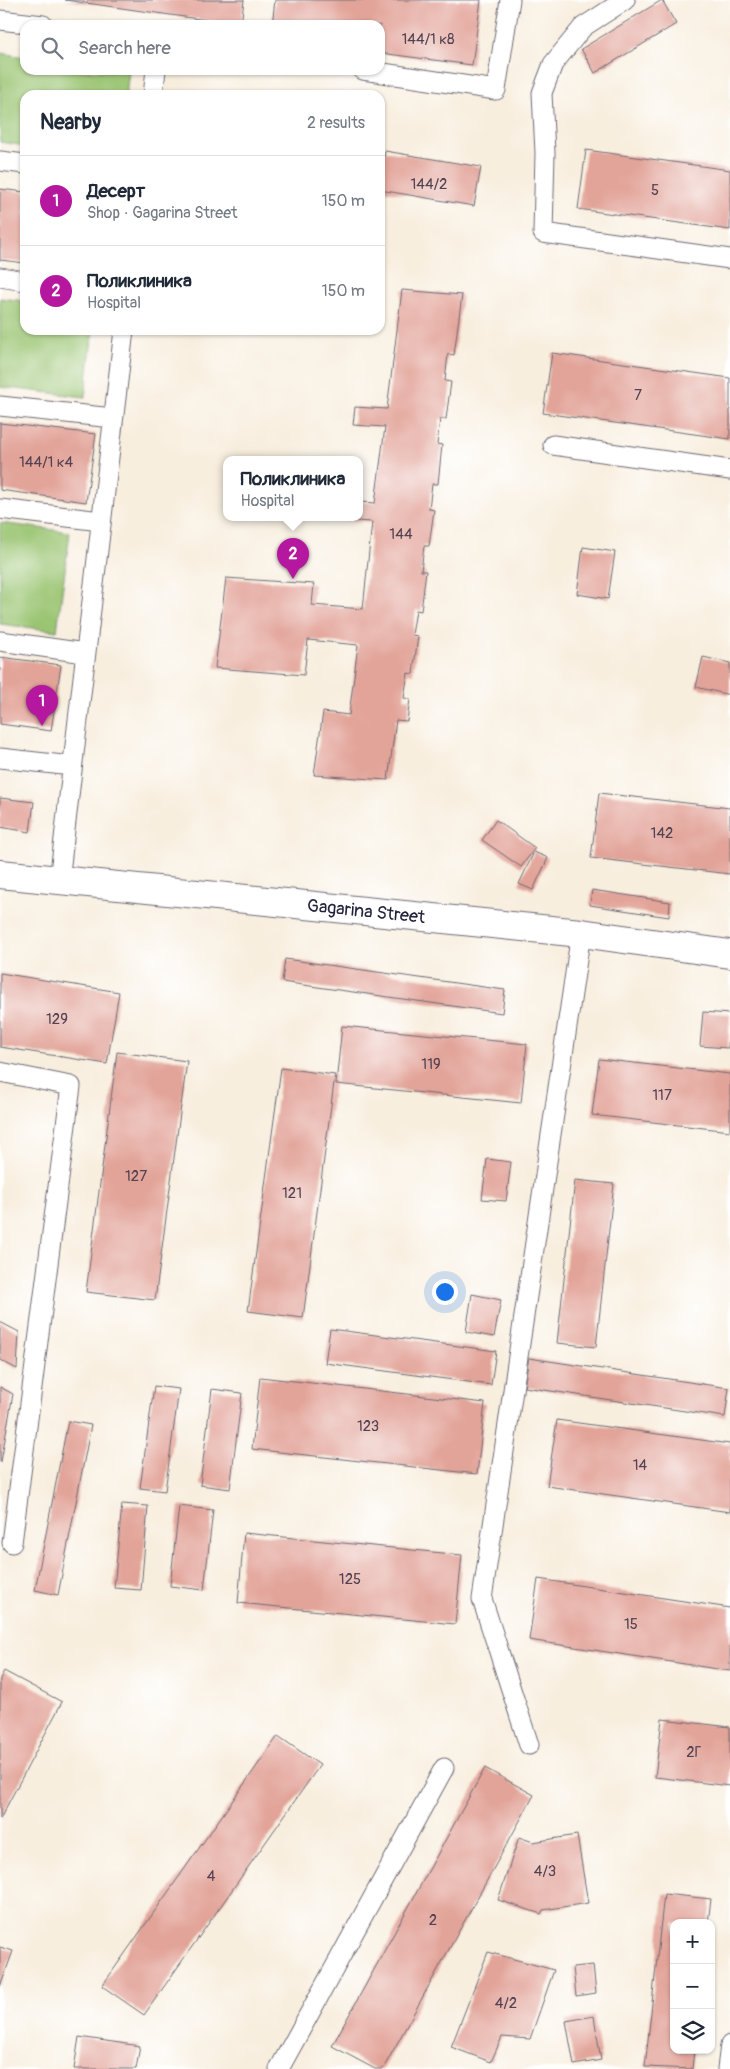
<!DOCTYPE html>
<meta charset="utf-8">
<style>
:root{--surface:#fff;--page:#f6f6f7;--text:#1f2937;--muted:#747a83;--line:#e0e1e3;--accent:#b5179e}
body{margin:0;font-family:Pangolin,sans-serif;background:var(--page);color:var(--text)}
.controls{position:absolute;right:15px;bottom:15px;display:grid;overflow:hidden;border-radius:10px;box-shadow:0 1px 4px #0004}
.controls button{width:45px;height:45px;display:grid;place-items:center;padding:0;border:0;border-bottom:1px solid var(--line);background:var(--surface);color:var(--text);font:25px sans-serif}
.you{position:absolute;left:444px;top:1291px;width:18px;height:18px;margin:-12px;border:4px solid #fff;border-radius:50%;background:#1a73e8;box-shadow:0 0 0 8px #1a73e833}
.badge{display:grid;place-items:center;width:32px;height:32px;border-radius:50%;background:var(--accent);color:#fff;font-size:16px;font-weight:700}
.pin{position:absolute;translate:-50% -41px;filter:drop-shadow(0 1px 2px #0008)}
.pin::after{content:'';position:absolute;top:26px;width:18px;height:15px;background:inherit;clip-path:polygon(0 0,100% 0,50% 100%)}
.popup{position:absolute;left:223px;top:456px;width:140px;height:65px;box-sizing:border-box;display:grid;place-content:center;border-radius:10px;background:var(--surface);filter:drop-shadow(0 1px 4px #0005);font-size:16px;white-space:nowrap;color:var(--muted)}
.popup b{font-size:19px;color:var(--text)}
.popup::after{content:'';position:absolute;left:50%;top:100%;margin-left:-10px;border:10px solid transparent;border-top-color:var(--surface)}
.list{margin:0;padding:0;list-style:none}
h2{display:flex;justify-content:space-between;align-items:center;height:65px;margin:0;padding:0 20px;font-size:21px}
h2 small{font-size:16px;font-weight:400;color:var(--muted)}
.list li{display:grid;grid-template-columns:32px 1fr auto;gap:15px;align-items:center;box-sizing:border-box;height:90px;padding:0 20px;border-top:1px solid var(--line)}
.list b{display:block;font-size:19px;white-space:nowrap}
.list p{margin:0;font-size:16px;white-space:nowrap;color:var(--muted)}
.list em{font-size:16px;font-style:normal;color:var(--muted)}
.icon{flex:none;width:28px;height:28px;fill:none;stroke:currentColor;stroke-width:2;stroke-linecap:round;stroke-linejoin:round}
.map{position:relative;flex:none;width:730px;height:2069px;overflow:hidden}
.search{position:absolute;background:var(--surface);box-shadow:0 1px 4px #0004;left:20px;top:20px;width:365px;height:55px;display:flex;align-items:center;gap:12px;box-sizing:border-box;padding:0 18px;border-radius:15px;color:var(--muted);font-size:19px}
.panel{position:absolute;background:var(--surface);box-shadow:0 1px 4px #0004;left:20px;top:90px;width:365px;height:245px;border-radius:15px}
.map>svg:first-child{display:block}
</style>
<div class="map">
<svg width="730" height="2069" viewBox="0 0 730 2069">
<rect width="100%" height="100%" fill="#fff"/>
<filter id="ink" filterUnits="userSpaceOnUse"><feTurbulence type="fractalNoise" baseFrequency=".02" numOctaves="2"/><feDisplacementMap in="SourceGraphic" scale="10" xChannelSelector="R" yChannelSelector="G"/><feConvolveMatrix kernelMatrix="1 2 1 2 8 2 1 2 1" color-interpolation-filters="sRGB"/></filter>
<filter id="wash" filterUnits="userSpaceOnUse"><feTurbulence type="fractalNoise" baseFrequency=".0096" numOctaves="4" result="noise"/><feDisplacementMap in="SourceGraphic" scale="20" xChannelSelector="R" yChannelSelector="G"/><feGaussianBlur stdDeviation="1.12" result="paint"/><feColorMatrix in="noise" values="0 0 0 0 0 0 0 0 0 0 0 0 0 0 0 0 0 1.4 0 .05"/><feComposite in="paint" operator="in"/></filter>
<g filter="url(#wash)">
<rect width="100%" height="100%" fill="#f8eede"/>
<path fill="#9ac471" stroke="#5e7356" d="M 0,53 L 25,57 L 25,70 L 129,71 L 126,95 L 25,95 L 25,146 L 0,142 Z
M 0,298 L 25,301 L 25,330 L 93,330 L 85,397 L 0,387 Z
M 0,523 L 70,532 L 57,631 L 0,624 Z"/>
<g id="blocks">
<path fill="#e2a398" d="M 65,0 L 244,0 L 241,25 Z
M 275,0 L 481,0 L 472,65 L 380,53 L 380,25 L 272,25 Z
M 662,0 L 676,24 L 595,73 L 581,49 Z
M 586,150 L 730,170 L 730,230 L 578,209 Z
M 385,151 L 481,167 L 474,206 L 380,190 Z
M 0,189 L 25,192 L 25,263 L 0,260 Z
M 402,290 L 462,295 L 454,355 L 448,354 L 445,381 L 451,382 L 446,419 L 440,419 L 437,444 L 442,445 L 438,484 L 432,484 L 429,509 L 434,510 L 429,546 L 424,546 L 421,571 L 426,571 L 421,611 L 416,610 L 412,635 L 418,636 L 413,674 L 408,673 L 404,698 L 410,699 L 407,721 L 396,720 L 388,780 L 314,775 L 323,712 L 349,715 L 358,645 L 308,640 L 304,675 L 215,668 L 226,578 L 314,584 L 312,605 L 363,609 L 372,522 L 339,520 L 339,518 L 359,518 L 359,502 L 375,503 L 385,427 L 353,425 L 355,407 L 387,409 Z
M 552,353 L 730,378 L 730,439 L 543,413 Z
M 0,423 L 96,434 L 86,502 L 0,490 Z
M 583,547 L 615,552 L 608,599 L 577,594 Z
M 0,657 L 61,665 L 51,731 L 0,724 Z
M 703,657 L 730,663 L 730,695 L 696,687 Z
M 599,793 L 730,808 L 730,874 L 591,858 Z
M 0,798 L 34,802 L 30,832 L 0,827 Z
M 496,820 L 535,848 L 521,867 L 482,840 Z
M 534,852 L 548,858 L 533,890 L 519,884 Z
M 592,890 L 670,902 L 669,917 L 590,905 Z
M 285,959 L 505,990 L 502,1013 L 282,982 Z
M 0,973 L 119,992 L 107,1064 L 0,1047 Z
M 703,1012 L 730,1014 L 728,1048 L 700,1046 Z
M 342,1026 L 527,1044 L 521,1103 L 336,1084 Z
M 117,1052 L 187,1061 L 155,1300 L 86,1292 Z
M 599,1059 L 730,1074 L 730,1131 L 592,1115 Z
M 281,1068 L 335,1075 L 303,1318 L 248,1311 Z
M 487,1159 L 511,1162 L 506,1201 L 482,1199 Z
M 575,1180 L 614,1184 L 596,1347 L 557,1343 Z
M 472,1294 L 501,1300 L 494,1337 L 466,1332 Z
M 0,1322 L 19,1332 L 17,1369 L 0,1360 Z
M 330,1329 L 496,1351 L 491,1385 L 325,1363 Z
M 529,1358 L 729,1388 L 725,1417 L 524,1387 Z
M 260,1377 L 485,1403 L 477,1474 L 252,1449 Z
M 154,1386 L 179,1389 L 165,1491 L 140,1488 Z
M 0,1387 L 13,1394 L 1,1462 L 0,1462 Z
M 212,1389 L 242,1393 L 230,1489 L 200,1485 Z
M 557,1420 L 730,1444 L 730,1512 L 547,1486 Z
M 68,1421 L 91,1425 L 58,1595 L 35,1590 Z
M 122,1504 L 148,1506 L 141,1590 L 114,1588 Z
M 179,1506 L 213,1510 L 204,1590 L 170,1586 Z
M 244,1533 L 462,1555 L 455,1624 L 238,1603 Z
M 538,1579 L 730,1608 L 730,1671 L 529,1640 Z
M 4,1671 L 62,1702 L 0,1819 L 0,1679 Z
M 662,1719 L 730,1727 L 730,1786 L 655,1777 Z
M 278,1736 L 320,1765 L 144,2015 L 102,1986 Z
M 485,1768 L 534,1795 L 383,2069 L 375,2069 L 332,2046 Z
M 577,1835 L 588,1903 L 543,1910 L 541,1914 L 498,1900 L 519,1837 L 533,1842 Z
M 664,1894 L 711,1899 L 708,1923 L 674,1923 L 674,2050 L 694,2050 L 692,2069 L 645,2067 Z
M 0,1947 L 13,1951 L 0,1987 Z
M 488,1952 L 554,1970 L 530,2039 L 502,2037 L 491,2062 L 451,2047 Z
M 593,1965 L 596,1993 L 576,1996 L 573,1967 Z
M 594,2016 L 601,2060 L 574,2065 L 566,2021 Z
M 79,2037 L 140,2046 L 136,2069 L 74,2069 Z"/>
</g>
</g>
<g filter="url(#ink)">
<use href="#blocks" fill-opacity="0" stroke="#6d6974" stroke-width="1"/>
<g fill="none" stroke-linecap="round" stroke-linejoin="round">
<defs>
<path id="lane" d="M 625,0 L 583,27 L 553,64 L 542,93 L 545,153 L 543,233 L 730,259
M 0,20 L 43,25
M 363,70 L 496,90 L 510,0
M 153,95 L 156,70
M 0,161 L 25,164
M 0,277 L 25,281
M 0,406 L 113,418
M 553,445 L 730,470
M 0,509 L 101,521
M 0,641 L 85,653
M 0,758 L 72,766
M 59,881 L 124,330
M 0,1072 L 71,1086 L 12,1543
M 529,1745 L 482,1599 L 581,933
M 279,2069 L 444,1768
M 727,2069 L 730,2045"/>
<g id="secondary">
<path id="s1" d="M 0,874 L 581,933 L 730,954"/>
</g>
</defs>
<use href="#lane" stroke="#6d6974" stroke-width="21"/>
<use href="#secondary" stroke="#6d6974" stroke-width="30"/>
<use href="#lane" stroke="#fff" stroke-width="19"/>
<use href="#secondary" stroke="#fff" stroke-width="28"/>
</g>
</g>
<g text-anchor="middle" stroke-width="4" stroke-linejoin="round" paint-order="stroke">
<g font-size="15" fill="#524252">
<text x="428" y="44">144/1 к8</text>
<text x="429" y="189">144/2</text>
<text x="655" y="195">5</text>
<text x="638" y="400">7</text>
<text x="46" y="467">144/1 к4</text>
<text x="401" y="539">144</text>
<text x="662" y="838">142</text>
<text x="57" y="1024">129</text>
<text x="431" y="1069">119</text>
<text x="662" y="1100">117</text>
<text x="136" y="1181">127</text>
<text x="292" y="1198">121</text>
<text x="368" y="1431">123</text>
<text x="640" y="1470">14</text>
<text x="350" y="1584">125</text>
<text x="631" y="1629">15</text>
<text x="694" y="1757">2Г</text>
<text x="545" y="1876">4/3</text>
<text x="211" y="1881">4</text>
<text x="433" y="1925">2</text>
<text x="506" y="2008">4/2</text>
</g>
<g font-size="18" fill="#22223b" stroke="#fff">
<text dy="6" stroke="none"><textPath href="#s1" startOffset="368">Gagarina Street</textPath></text>
</g>
</g>
</svg>
<div class="controls">
<button>+</button>
<button>−</button>
<button><svg class="icon" aria-label="layers" viewBox="0 0 24 24"><path d="M12 4l9 5-9 5-9-5zM3 14l9 5 9-5"/></svg></button>
</div>
<div class="you"></div>
<div class="pin badge" style="left:42px;top:726px">1</div>
<div class="pin badge" style="left:293px;top:579px">2</div>
<div class="popup"><b>Поликлиника</b>Hospital</div>
<div class="search"><svg class="icon" aria-label="search" viewBox="0 0 24 24"><circle cx="10" cy="10" r="6"/><path d="M15 15l6 6"/></svg>Search here</div>
<section class="panel">
<h2>Nearby<small>2 results</small></h2>
<ul class="list">
<li><span class="badge">1</span><div><b>Десерт</b><p>Shop · Gagarina Street</p></div><em>150 m</em></li>
<li><span class="badge">2</span><div><b>Поликлиника</b><p>Hospital</p></div><em>150 m</em></li>
</ul>
</section>
</div>
